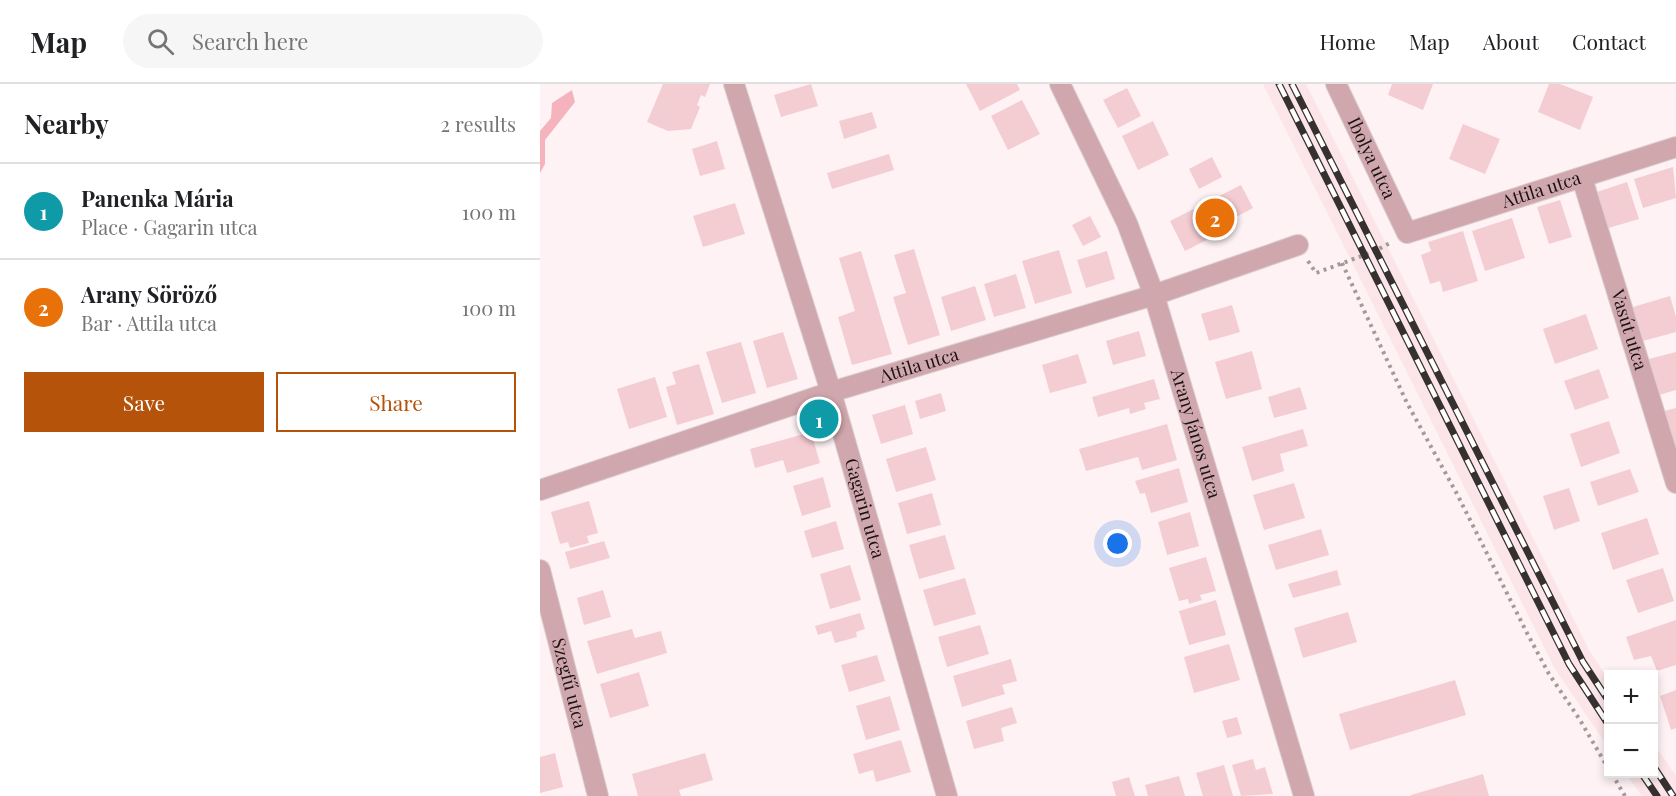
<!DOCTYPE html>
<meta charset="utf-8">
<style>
:root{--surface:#fff;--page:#f6f6f6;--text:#202124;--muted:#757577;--line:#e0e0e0;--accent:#b45309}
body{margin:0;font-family:"Playfair Display",serif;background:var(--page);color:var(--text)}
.controls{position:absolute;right:18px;bottom:18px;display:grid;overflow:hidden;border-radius:0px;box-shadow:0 3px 9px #0003}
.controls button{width:54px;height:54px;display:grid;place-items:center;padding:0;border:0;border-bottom:2px solid var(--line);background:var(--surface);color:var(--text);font:30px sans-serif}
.you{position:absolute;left:578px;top:460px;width:21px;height:21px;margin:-15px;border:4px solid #fff;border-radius:50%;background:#1a73e8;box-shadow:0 0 0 9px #1a73e833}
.badge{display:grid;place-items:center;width:39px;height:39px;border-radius:50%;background:var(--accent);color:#fff;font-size:20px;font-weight:700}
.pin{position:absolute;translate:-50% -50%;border:3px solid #fff;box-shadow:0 2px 6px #0006}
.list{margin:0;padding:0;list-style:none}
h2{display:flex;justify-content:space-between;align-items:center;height:78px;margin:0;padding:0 24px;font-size:26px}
h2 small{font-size:20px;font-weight:400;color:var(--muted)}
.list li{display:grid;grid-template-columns:39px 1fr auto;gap:18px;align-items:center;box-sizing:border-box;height:96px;padding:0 24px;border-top:2px solid var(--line)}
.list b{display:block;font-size:22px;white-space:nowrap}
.list p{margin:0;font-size:20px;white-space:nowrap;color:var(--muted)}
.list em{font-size:20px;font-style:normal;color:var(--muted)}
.actions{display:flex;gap:12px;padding:18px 24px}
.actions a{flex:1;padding:14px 0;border:2px solid var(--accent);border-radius:0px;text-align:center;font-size:21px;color:var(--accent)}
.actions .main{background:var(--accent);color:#fff}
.icon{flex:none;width:33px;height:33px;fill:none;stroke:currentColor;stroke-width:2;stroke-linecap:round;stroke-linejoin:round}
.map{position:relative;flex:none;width:1136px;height:712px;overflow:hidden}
header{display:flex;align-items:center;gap:36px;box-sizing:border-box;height:84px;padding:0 30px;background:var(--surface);border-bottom:2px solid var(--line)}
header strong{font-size:28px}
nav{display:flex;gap:33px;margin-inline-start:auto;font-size:21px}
.search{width:420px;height:54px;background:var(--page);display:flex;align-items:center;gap:15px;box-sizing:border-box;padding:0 21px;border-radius:33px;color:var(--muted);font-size:22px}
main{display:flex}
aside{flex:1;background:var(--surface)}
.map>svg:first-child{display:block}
</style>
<header>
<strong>Map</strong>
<div class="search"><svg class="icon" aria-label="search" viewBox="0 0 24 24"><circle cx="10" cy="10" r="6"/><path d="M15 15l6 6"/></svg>Search here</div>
<nav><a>Home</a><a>Map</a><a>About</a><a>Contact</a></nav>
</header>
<main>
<aside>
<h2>Nearby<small>2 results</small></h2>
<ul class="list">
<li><span class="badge" style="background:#0f9aa8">1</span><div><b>Panenka Mária</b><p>Place · Gagarin utca</p></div><em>100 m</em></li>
<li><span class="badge" style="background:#e8710a">2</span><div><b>Arany Söröző</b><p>Bar · Attila utca</p></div><em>100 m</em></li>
</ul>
<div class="actions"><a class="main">Save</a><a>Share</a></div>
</aside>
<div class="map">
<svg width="1136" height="712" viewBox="0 0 1136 712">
<rect width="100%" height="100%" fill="#fef2f4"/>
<path fill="#fbe5e8" d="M 723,0 L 766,0 L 1049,566 L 1068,595 L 1068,663 L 1015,585 Z
M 1114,660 L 1136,692 L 1136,712 L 1102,712 L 1086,690 L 1114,690 Z"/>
<path fill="#f5b3be" d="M 32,6 L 35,18 L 5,56 L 5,80 L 0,89 L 0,47 L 11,34 L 12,19 Z"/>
<path fill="#f4cdd3" d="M 123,0 L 170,0 L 165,13 L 161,11 L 157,21 L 160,23 L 151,45 L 128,47 L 107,38 Z
M 271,0 L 278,22 L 241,33 L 234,11 Z
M 426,0 L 477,0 L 480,6 L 440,27 Z
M 852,0 L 893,0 L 883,26 L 848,11 Z
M 1009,0 L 1020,0 L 1053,13 L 1040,46 L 998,28 Z
M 587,4 L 601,32 L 578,44 L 563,16 Z
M 482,16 L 500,50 L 468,66 L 451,32 Z
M 332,28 L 337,44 L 304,55 L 299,37 Z
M 613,37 L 629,71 L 598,86 L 582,52 Z
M 923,40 L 960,55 L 945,90 L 909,75 Z
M 177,57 L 185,85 L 160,92 L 152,65 Z
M 349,70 L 354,86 L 292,105 L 287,89 Z
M 672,73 L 682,93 L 659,105 L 649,85 Z
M 1133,83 L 1136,114 L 1103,124 L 1094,95 Z
M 1087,98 L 1099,135 L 1065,145 L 1054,109 Z
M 701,101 L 713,124 L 679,142 L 682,148 L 645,167 L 630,137 Z
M 1020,116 L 1032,153 L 1009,160 L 997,123 Z
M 195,119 L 205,150 L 163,163 L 153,132 Z
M 550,132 L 561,153 L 543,162 L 532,141 Z
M 972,134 L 985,174 L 945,187 L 932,147 Z
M 923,147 L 938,197 L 903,208 L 900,197 L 890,200 L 881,171 L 891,167 L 888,158 Z
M 374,165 L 400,251 L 368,261 L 353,213 L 366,209 L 354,171 Z
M 519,166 L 532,209 L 495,220 L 482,177 Z
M 321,167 L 352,270 L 312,281 L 298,233 L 315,227 L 299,174 Z
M 567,167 L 575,195 L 546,204 L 537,176 Z
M 476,190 L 486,224 L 454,233 L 444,200 Z
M 435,202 L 446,236 L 411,247 L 401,213 Z
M 1130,212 L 1136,233 L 1136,248 L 1103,257 L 1093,223 Z
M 692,221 L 700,248 L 669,257 L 661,230 Z
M 1046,230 L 1058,265 L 1015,280 L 1003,245 Z
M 599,247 L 606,272 L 573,281 L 566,257 Z
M 243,248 L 258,295 L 227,304 L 213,257 Z
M 201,258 L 216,309 L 182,319 L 166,268 Z
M 712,267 L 722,305 L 686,315 L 675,278 Z
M 1136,268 L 1136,306 L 1119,311 L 1109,275 Z
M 538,270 L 547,299 L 510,309 L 502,281 Z
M 159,280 L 174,330 L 137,341 L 126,303 L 136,300 L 132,288 Z
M 1059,285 L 1069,314 L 1035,326 L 1024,297 Z
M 115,293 L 127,333 L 89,345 L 77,305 Z
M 614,295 L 620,315 L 604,319 L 606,325 L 590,330 L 589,324 L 558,333 L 552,313 Z
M 760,303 L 767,325 L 734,334 L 728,313 Z
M 401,309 L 406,327 L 380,335 L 375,317 Z
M 365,321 L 373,350 L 341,360 L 332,331 Z
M 1136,324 L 1136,365 L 1135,365 L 1124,327 Z
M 1069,337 L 1080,369 L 1041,383 L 1030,350 Z
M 627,340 L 637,376 L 602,386 L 598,373 L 546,387 L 539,365 Z
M 763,345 L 768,362 L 740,370 L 744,387 L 712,397 L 702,363 Z
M 271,348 L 280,379 L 247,389 L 243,376 L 215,384 L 210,365 Z
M 386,363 L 396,396 L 356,408 L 346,375 Z
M 639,384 L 648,418 L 611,429 L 605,409 L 600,410 L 595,397 Z
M 1090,385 L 1099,408 L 1058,422 L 1050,398 Z
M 283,393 L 291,423 L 262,432 L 253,402 Z
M 754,399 L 765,434 L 724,446 L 713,411 Z
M 1029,404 L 1040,437 L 1014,446 L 1003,412 Z
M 392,409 L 401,441 L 367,450 L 358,419 Z
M 49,417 L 58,449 L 47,452 L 49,459 L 30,464 L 28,458 L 20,460 L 11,428 Z
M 650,428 L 659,462 L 627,471 L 618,438 Z
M 1107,434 L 1119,470 L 1073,486 L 1061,449 Z
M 296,437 L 304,465 L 272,474 L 264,447 Z
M 781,445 L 789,471 L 736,486 L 728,461 Z
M 405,451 L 415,485 L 379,495 L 369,461 Z
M 64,457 L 70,474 L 30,485 L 25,468 Z
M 666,473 L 676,507 L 660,511 L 662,516 L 649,520 L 648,515 L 639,517 L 629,484 Z
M 310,481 L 321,516 L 290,525 L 280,490 Z
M 1123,484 L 1134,517 L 1098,529 L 1086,496 Z
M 797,486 L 801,501 L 753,514 L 748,500 Z
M 425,494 L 436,530 L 394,542 L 383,506 Z
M 63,506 L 71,533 L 44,541 L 37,514 Z
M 676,516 L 686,551 L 649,561 L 639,527 Z
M 808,528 L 817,558 L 763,574 L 754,544 Z
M 320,529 L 325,545 L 316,548 L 317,553 L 295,559 L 291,547 L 278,551 L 275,542 Z
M 1136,536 L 1136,581 L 1117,587 L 1111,572 L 1094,576 L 1086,553 Z
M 440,541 L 449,570 L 407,583 L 398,553 Z
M 92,545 L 95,554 L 121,547 L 127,569 L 57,590 L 47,557 Z
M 689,560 L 700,596 L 654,609 L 644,573 Z
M 337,571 L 345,597 L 309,608 L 301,581 Z
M 471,575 L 477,597 L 462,601 L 465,610 L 422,623 L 413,592 Z
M 99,588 L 109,622 L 70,634 L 60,600 Z
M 915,596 L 926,631 L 810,666 L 799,630 Z
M 1136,606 L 1136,644 L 1131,646 L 1120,612 Z
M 350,612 L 360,646 L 326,656 L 316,622 Z
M 472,623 L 477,639 L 461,644 L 464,657 L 434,665 L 426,637 Z
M 697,633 L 702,650 L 687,654 L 682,637 Z
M 361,656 L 371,688 L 336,698 L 333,686 L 319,690 L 313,670 Z
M 15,669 L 23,703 L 0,709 L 0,673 Z
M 165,669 L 173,696 L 139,706 L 141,712 L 98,712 L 92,690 Z
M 713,675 L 716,686 L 725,683 L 733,710 L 701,712 L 692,681 Z
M 684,681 L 693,712 L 663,712 L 656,689 Z
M 943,690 L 949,712 L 871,712 L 871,711 Z
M 639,692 L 645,712 L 608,712 L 605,701 Z
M 589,693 L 595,712 L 576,712 L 572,698 Z"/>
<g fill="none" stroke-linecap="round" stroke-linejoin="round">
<defs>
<g id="minor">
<path id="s1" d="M 194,0 L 291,308 L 407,712"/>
<path id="s2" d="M 520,0 L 587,139 L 614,211 L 764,712"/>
<path id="s3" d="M 796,0 L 867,149 L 1136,63"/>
<path id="s4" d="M 1042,94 L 1136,399"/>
<path id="s5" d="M 0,406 L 291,308 L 614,211 L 758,161"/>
<path id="s6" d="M 0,486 L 58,712"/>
</g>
</defs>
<use href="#minor" stroke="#d9ced0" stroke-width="22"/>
<path stroke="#a49a9c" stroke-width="4" stroke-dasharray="3 4.5" stroke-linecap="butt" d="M 768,177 L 776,189 L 835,167 L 850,159
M 802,179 L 867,319 L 917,410 L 987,549 L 1009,590 L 1040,636 L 1068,684
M 1072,690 L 1085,712"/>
<use href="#minor" stroke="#d1a7ae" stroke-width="20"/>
<defs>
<path id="rail" d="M 739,0 L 1029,580 L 1068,640
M 752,0 L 1043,578 L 1068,616
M 1114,683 L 1133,712
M 1102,690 L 1117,712"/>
</defs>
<use href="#rail" stroke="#373031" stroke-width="7"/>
<use href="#rail" stroke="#fff" stroke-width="4.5" stroke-dasharray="14" stroke-linecap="butt"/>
</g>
<g text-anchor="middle" stroke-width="4.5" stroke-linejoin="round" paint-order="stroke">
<g font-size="18" fill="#191314" stroke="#fff">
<text dy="6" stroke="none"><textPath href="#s3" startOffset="82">Ibolya utca</textPath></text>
<text dy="6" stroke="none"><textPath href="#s3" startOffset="306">Attila utca</textPath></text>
<text dy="6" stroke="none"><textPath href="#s4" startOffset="159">Vasút utca</textPath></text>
<text dy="6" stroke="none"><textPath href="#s5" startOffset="399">Attila utca</textPath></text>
<text dy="6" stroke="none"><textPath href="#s2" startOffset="376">Arany János utca</textPath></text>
<text dy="6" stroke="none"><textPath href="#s1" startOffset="444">Gagarin utca</textPath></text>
<text dy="6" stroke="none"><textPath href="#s6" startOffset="117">Szegfű utca</textPath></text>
</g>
</g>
</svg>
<div class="controls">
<button>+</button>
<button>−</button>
</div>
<div class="you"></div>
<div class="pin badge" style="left:279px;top:335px;background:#0f9aa8">1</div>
<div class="pin badge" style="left:675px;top:134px;background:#e8710a">2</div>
</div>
</main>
